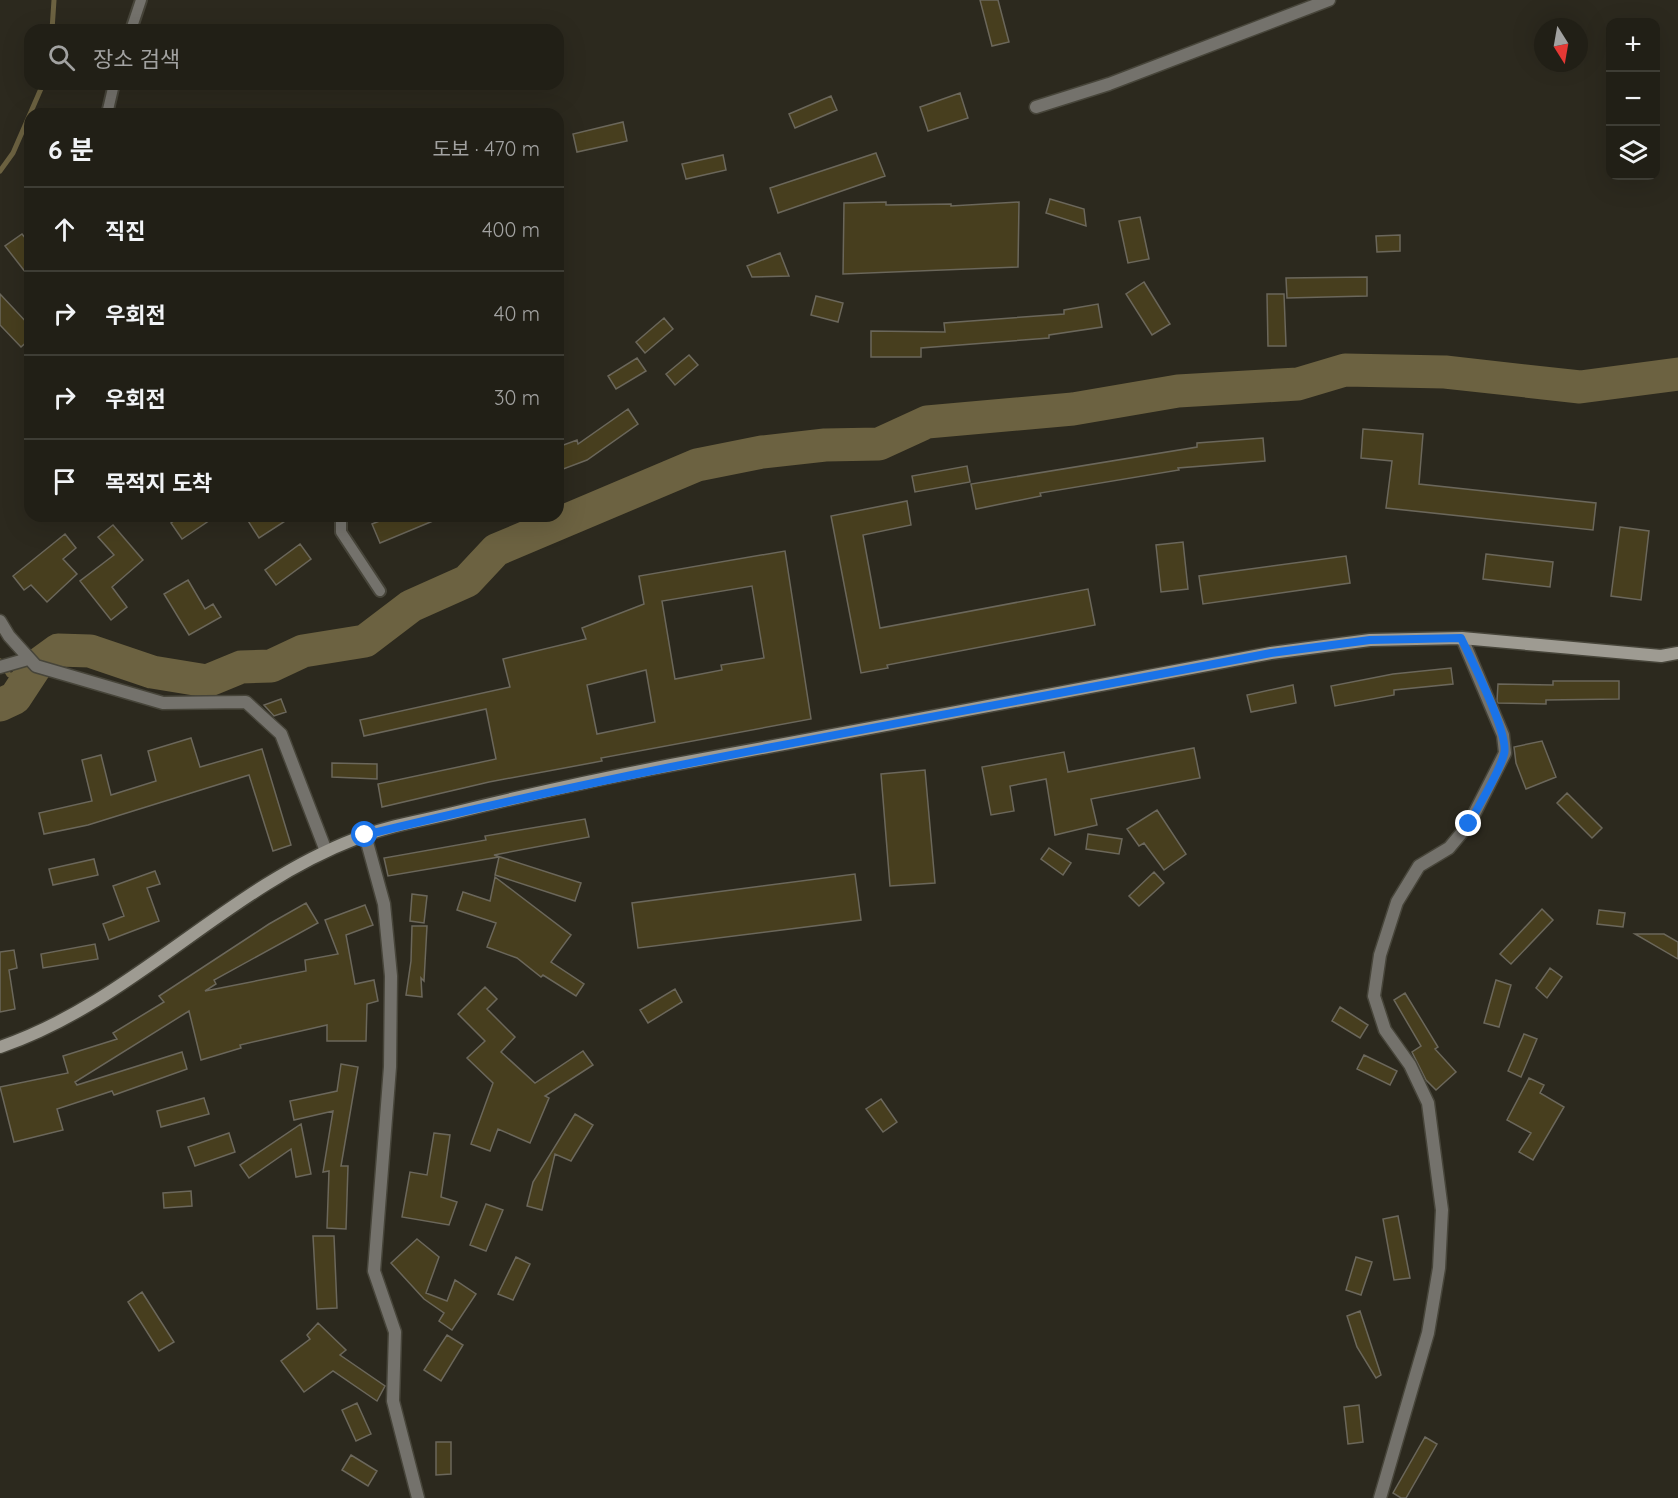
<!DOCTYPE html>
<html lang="ko">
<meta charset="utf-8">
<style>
:root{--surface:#211f16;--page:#29271f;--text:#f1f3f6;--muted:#a2a2a1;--line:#3e3d35}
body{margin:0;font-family:Quicksand,"Noto Sans KR",sans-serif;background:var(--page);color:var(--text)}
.controls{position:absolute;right:18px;top:18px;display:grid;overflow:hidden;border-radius:12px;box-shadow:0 6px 24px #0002}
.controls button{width:54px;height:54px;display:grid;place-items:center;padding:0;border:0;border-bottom:2px solid var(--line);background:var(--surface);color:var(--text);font:30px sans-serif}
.compass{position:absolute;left:1534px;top:18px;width:54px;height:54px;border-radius:50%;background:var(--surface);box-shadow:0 6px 24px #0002;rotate:169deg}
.stop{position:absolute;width:18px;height:18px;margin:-14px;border:4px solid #1a73e8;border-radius:50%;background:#fff}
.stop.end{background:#1a73e8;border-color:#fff;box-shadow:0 2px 6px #0008}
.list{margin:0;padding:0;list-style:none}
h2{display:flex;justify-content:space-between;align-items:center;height:78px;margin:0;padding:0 24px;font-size:26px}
h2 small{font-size:20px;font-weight:400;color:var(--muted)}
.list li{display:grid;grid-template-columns:39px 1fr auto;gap:18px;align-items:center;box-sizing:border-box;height:84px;padding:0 24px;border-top:2px solid var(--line)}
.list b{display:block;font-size:22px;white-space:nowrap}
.list em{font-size:20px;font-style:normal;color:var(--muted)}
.icon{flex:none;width:33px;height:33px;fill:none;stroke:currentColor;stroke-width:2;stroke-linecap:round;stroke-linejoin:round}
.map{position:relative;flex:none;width:1678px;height:1498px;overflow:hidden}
.search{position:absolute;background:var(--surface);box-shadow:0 6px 24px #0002;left:24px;top:24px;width:540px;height:66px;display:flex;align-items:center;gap:15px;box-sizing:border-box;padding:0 21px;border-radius:18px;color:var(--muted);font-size:22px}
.panel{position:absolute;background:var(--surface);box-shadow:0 6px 24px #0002;left:24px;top:108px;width:540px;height:414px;border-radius:18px}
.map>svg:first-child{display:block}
</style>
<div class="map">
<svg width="1678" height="1498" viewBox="0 0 1678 1498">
<rect width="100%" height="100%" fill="#2c291e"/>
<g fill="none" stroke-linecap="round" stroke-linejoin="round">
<path stroke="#6c6241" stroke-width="5" d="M 52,30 L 54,0
M 30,114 L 43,84
M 0,171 L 13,153 L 30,114
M 0,661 L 9,675 L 30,674"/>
<path stroke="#6c6241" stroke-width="33" d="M 0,705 L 15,698 L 36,666 L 58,650 L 90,651 L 152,672 L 207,681 L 241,667 L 271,666 L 303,651 L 365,641 L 411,606 L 467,581 L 496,550 L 697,465 L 762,452 L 825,445 L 879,444 L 927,422 L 1073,409 L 1178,391 L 1298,384 L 1345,370 L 1445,372 L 1580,387 L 1678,374"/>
</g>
<path fill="#473e1e" stroke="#6b675b" stroke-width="1.5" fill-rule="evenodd" d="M 980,0 L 998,0 L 1009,42 L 992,46 Z
M 960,93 L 968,118 L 928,131 L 920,107 Z
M 831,96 L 837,110 L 795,128 L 789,114 Z
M 623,122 L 627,141 L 577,152 L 573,134 Z
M 876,153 L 885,176 L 778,213 L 770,188 Z
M 723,155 L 726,170 L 686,179 L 682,164 Z
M 1050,199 L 1084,209 L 1086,226 L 1046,213 Z
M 886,202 L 886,205 L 951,204 L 951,206 L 1019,202 L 1018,267 L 843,274 L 844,203 Z
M 1140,217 L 1149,259 L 1128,263 L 1119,221 Z
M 22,234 L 30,244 L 30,278 L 5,246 Z
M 1400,235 L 1400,251 L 1377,252 L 1376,236 Z
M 780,253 L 789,276 L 752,277 L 747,266 Z
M 1367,277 L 1367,296 L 1287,298 L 1286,278 Z
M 1144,282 L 1170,324 L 1152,335 L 1126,294 Z
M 0,294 L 30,326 L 30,339 L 21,347 L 0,325 Z
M 1267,294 L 1284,294 L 1286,346 L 1268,346 Z
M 816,296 L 843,303 L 838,322 L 811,315 Z
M 1098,304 L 1102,327 L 1049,335 L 1049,338 L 921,348 L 921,357 L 871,357 L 871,331 L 945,332 L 944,323 L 1064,314 L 1064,310 Z
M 664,318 L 673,329 L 645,353 L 636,342 Z
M 689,355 L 698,365 L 675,385 L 666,374 Z
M 637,358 L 646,371 L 616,389 L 608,376 Z
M 628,409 L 638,424 L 587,460 L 558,471 L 558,447 L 577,440 L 578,444 Z
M 1363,429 L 1423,434 L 1419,484 L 1596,503 L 1593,530 L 1386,508 L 1392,461 L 1361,458 Z
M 1263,438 L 1265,461 L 1178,468 L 1179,470 L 1040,493 L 1041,496 L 976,509 L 971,484 L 1197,447 L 1197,443 Z
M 967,466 L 970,482 L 915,492 L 912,476 Z
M 907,501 L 911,525 L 863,535 L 880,628 L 1088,589 L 1095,625 L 887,665 L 888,668 L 861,673 L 831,516 Z
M 181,516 L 216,516 L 182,539 L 171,523 Z
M 245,516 L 293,516 L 259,538 Z
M 392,516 L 445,516 L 380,543 L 372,524 Z
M 113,525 L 143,560 L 112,587 L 127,607 L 111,620 L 80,581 L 114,555 L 98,537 Z
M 1620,527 L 1649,531 L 1641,600 L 1611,596 Z
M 65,534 L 76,548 L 63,559 L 77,574 L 47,602 L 31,585 L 24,590 L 13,576 Z
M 1183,542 L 1188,589 L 1161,592 L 1156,545 Z
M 300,544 L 311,559 L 276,585 L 265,570 Z
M 785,551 L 811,719 L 601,758 L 602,761 L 489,782 L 382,807 L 378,784 L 496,759 L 486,709 L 364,736 L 360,720 L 510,687 L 503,659 L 586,639 L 582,628 L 644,604 L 639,576 ZM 752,586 L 764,658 L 721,665 L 722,670 L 675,679 L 662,601 ZM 646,670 L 655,722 L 597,734 L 587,685 Z
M 1486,554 L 1553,562 L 1550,587 L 1483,579 Z
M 1346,556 L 1350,583 L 1203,604 L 1199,576 Z
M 188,580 L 205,609 L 213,604 L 221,617 L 189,635 L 164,594 Z
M 1451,668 L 1453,684 L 1394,690 L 1394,695 L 1335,706 L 1331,686 L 1393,674 Z
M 1553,681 L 1619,681 L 1619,699 L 1546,700 L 1546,704 L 1498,703 L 1497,701 L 1498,684 L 1553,685 Z
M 1293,685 L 1296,703 L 1251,712 L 1247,695 Z
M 281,699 L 286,712 L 274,716 L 264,705 Z
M 191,738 L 200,767 L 262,749 L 291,845 L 273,851 L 249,775 L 88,825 L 44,834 L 39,813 L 92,801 L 82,760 L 101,755 L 111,795 L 156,781 L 148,751 Z
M 1542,741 L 1556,777 L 1526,789 L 1516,763 L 1514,747 Z
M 1194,748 L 1200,778 L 1091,799 L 1097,825 L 1055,835 L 1046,779 L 1010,786 L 1014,811 L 991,815 L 982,767 L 1064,752 L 1068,772 Z
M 332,763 L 377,764 L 377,779 L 332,777 Z
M 925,770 L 935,883 L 890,886 L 881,774 Z
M 1567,793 L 1602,828 L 1592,838 L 1557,803 Z
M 1157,810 L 1186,854 L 1164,870 L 1144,843 L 1139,846 L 1127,829 Z
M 585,819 L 589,837 L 494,855 L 581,883 L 575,901 L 495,875 L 499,857 L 388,876 L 384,858 L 486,840 L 485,836 Z
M 1088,834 L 1122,839 L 1119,854 L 1086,849 Z
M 1049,848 L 1071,863 L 1063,875 L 1041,859 Z
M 94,859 L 98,875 L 53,885 L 49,869 Z
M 155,871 L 160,884 L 147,888 L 159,921 L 109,940 L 103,924 L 124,916 L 113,886 Z
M 1154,872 L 1164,883 L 1139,906 L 1129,896 Z
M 855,874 L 861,920 L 638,948 L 632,903 Z
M 495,877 L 571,935 L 551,962 L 584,984 L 576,996 L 543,975 L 541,977 L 517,958 L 487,947 L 496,923 L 457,910 L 463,892 L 490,901 Z
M 412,894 L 427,896 L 424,923 L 410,921 Z
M 306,903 L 318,923 L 214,980 L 216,984 L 205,991 L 306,971 L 305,960 L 338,954 L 325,920 L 365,905 L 373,925 L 346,935 L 355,984 L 374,980 L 378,1001 L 367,1004 L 366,1041 L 327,1041 L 327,1025 L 240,1045 L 241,1048 L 201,1060 L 189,1011 L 75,1082 L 77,1085 L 182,1052 L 187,1069 L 114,1095 L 112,1091 L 57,1109 L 63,1130 L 14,1142 L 0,1087 L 68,1073 L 63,1056 L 117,1039 L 113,1033 L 164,1002 L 159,996 L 269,924 Z
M 1542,909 L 1553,920 L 1511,964 L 1500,954 Z
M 1599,910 L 1625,913 L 1623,927 L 1597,924 Z
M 412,926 L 427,926 L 424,981 L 421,978 L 422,997 L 406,995 L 411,961 Z
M 1635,934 L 1664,934 L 1678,942 L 1678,959 Z
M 95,944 L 98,959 L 43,968 L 41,954 Z
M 14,950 L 17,968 L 9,970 L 15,1009 L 0,1012 L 0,952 Z
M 1550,968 L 1562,977 L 1547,998 L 1536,988 Z
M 1496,980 L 1511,985 L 1499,1027 L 1484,1023 Z
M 485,987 L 497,999 L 487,1009 L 515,1037 L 501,1052 L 535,1083 L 583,1051 L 593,1065 L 545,1096 L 549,1098 L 530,1143 L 498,1129 L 490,1151 L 471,1144 L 493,1083 L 467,1058 L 485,1041 L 458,1014 Z
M 675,989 L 682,1002 L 648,1023 L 640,1010 Z
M 1405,993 L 1438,1047 L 1435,1049 L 1456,1072 L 1436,1090 L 1426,1080 L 1412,1052 L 1421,1046 L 1394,1000 Z
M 1340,1007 L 1368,1025 L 1360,1038 L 1332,1021 Z
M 1524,1034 L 1537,1039 L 1521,1077 L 1508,1071 Z
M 1364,1055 L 1397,1071 L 1390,1085 L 1357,1069 Z
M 341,1064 L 358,1067 L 341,1166 L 348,1166 L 346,1229 L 327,1228 L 329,1171 L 323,1172 L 333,1111 L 294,1120 L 290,1101 L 337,1091 Z
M 1529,1078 L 1544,1085 L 1540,1093 L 1564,1107 L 1533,1160 L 1519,1152 L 1531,1133 L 1507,1120 Z
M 204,1098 L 209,1114 L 161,1127 L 157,1111 Z
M 881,1099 L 897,1122 L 883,1132 L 866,1109 Z
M 575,1114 L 593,1125 L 571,1161 L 555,1154 L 542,1210 L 527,1206 L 533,1182 Z
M 301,1124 L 311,1174 L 296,1177 L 291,1149 L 249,1178 L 240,1165 Z
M 229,1133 L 235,1152 L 195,1166 L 188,1147 Z
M 434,1133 L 450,1135 L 441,1197 L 457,1202 L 449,1225 L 402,1217 L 410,1172 L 427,1175 Z
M 191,1191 L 192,1206 L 164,1208 L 163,1193 Z
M 486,1204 L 503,1210 L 486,1251 L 470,1245 Z
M 1398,1216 L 1410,1278 L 1394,1280 L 1383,1219 Z
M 313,1236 L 334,1236 L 337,1308 L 317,1309 Z
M 417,1239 L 439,1257 L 426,1293 L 447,1301 L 455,1280 L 476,1294 L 452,1330 L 439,1321 L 444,1313 L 424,1299 L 391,1263 Z
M 516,1257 L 530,1264 L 513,1300 L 498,1294 Z
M 1356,1257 L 1372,1262 L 1361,1295 L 1346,1290 Z
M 142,1292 L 174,1342 L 159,1351 L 128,1302 Z
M 1360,1311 L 1381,1375 L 1376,1378 L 1357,1347 L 1347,1316 Z
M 318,1323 L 346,1350 L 340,1355 L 385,1386 L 377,1401 L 333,1371 L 304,1392 L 281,1361 L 310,1339 L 307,1335 Z
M 447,1335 L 463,1345 L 441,1381 L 424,1370 Z
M 357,1403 L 371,1434 L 356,1441 L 342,1410 Z
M 1359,1405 L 1363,1442 L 1348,1444 L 1344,1407 Z
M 1425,1437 L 1437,1444 L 1406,1498 L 1401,1498 L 1393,1493 Z
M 436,1442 L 451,1442 L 451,1474 L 436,1475 Z
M 351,1455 L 377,1471 L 368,1486 L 342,1470 Z"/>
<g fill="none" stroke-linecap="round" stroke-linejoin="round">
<defs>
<path id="lane" d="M 131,30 L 141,0
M 107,114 L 114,84
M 341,516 L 341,532 L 380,591"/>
<path id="street" d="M 1036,107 L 1109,84 L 1329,0
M 0,621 L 9,636 L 36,666 L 163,703 L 246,702 L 281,734 L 326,851
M 0,667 L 28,659
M 365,835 L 384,904 L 391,976 L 390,1067 L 374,1271 L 395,1332 L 393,1401 L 418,1498
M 1380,1498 L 1428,1333 L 1439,1268 L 1442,1210 L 1428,1103 L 1410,1065 L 1385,1030 L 1374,996 L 1380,955 L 1397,902 L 1419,866 L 1449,848 L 1469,824 L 1505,753 L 1503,735 L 1462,638"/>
<path id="secondary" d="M 0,1047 C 132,1002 225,889 355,839 C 386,826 421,821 453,813 C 534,793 616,775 698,760 C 889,724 1080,690 1271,653 L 1370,640 L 1462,638 L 1661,656 L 1678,653"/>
</defs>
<use href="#lane" stroke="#47453a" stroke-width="14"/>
<use href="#street" stroke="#47453a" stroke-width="15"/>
<use href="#secondary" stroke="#47453a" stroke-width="15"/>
<use href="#lane" stroke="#74726c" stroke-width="10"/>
<use href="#street" stroke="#74726c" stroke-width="12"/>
<use href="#secondary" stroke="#9e9b92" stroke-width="12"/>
</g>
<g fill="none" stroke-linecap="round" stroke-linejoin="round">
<path stroke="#1a73e8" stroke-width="8" d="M 365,835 C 664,761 968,712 1271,653 L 1370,640 L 1461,638 C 1471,659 1510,735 1504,754 C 1499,774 1479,804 1469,824"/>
</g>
</svg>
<div class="controls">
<button>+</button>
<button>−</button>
<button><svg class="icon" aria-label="layers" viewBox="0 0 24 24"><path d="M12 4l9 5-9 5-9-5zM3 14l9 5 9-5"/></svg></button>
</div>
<svg class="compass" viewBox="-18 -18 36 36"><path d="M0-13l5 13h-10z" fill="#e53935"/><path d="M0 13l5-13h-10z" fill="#a2a2a1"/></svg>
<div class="stop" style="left:365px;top:835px"></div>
<div class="stop end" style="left:1469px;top:824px"></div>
<div class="search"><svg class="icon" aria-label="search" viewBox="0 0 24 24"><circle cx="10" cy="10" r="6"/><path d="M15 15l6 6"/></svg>장소 검색</div>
<section class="panel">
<h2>6 분<small>도보 · 470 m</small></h2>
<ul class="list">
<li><svg class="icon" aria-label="ahead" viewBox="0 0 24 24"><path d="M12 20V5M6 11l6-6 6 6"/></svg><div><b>직진</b></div><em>400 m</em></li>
<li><svg class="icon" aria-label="right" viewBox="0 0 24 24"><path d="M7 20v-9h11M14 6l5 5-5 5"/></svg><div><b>우회전</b></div><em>40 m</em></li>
<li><svg class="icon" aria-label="right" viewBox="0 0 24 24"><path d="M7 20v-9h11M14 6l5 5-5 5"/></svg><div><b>우회전</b></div><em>30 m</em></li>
<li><svg class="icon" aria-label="arrive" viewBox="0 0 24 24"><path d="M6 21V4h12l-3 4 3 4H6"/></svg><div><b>목적지 도착</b></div></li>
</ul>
</section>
</div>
